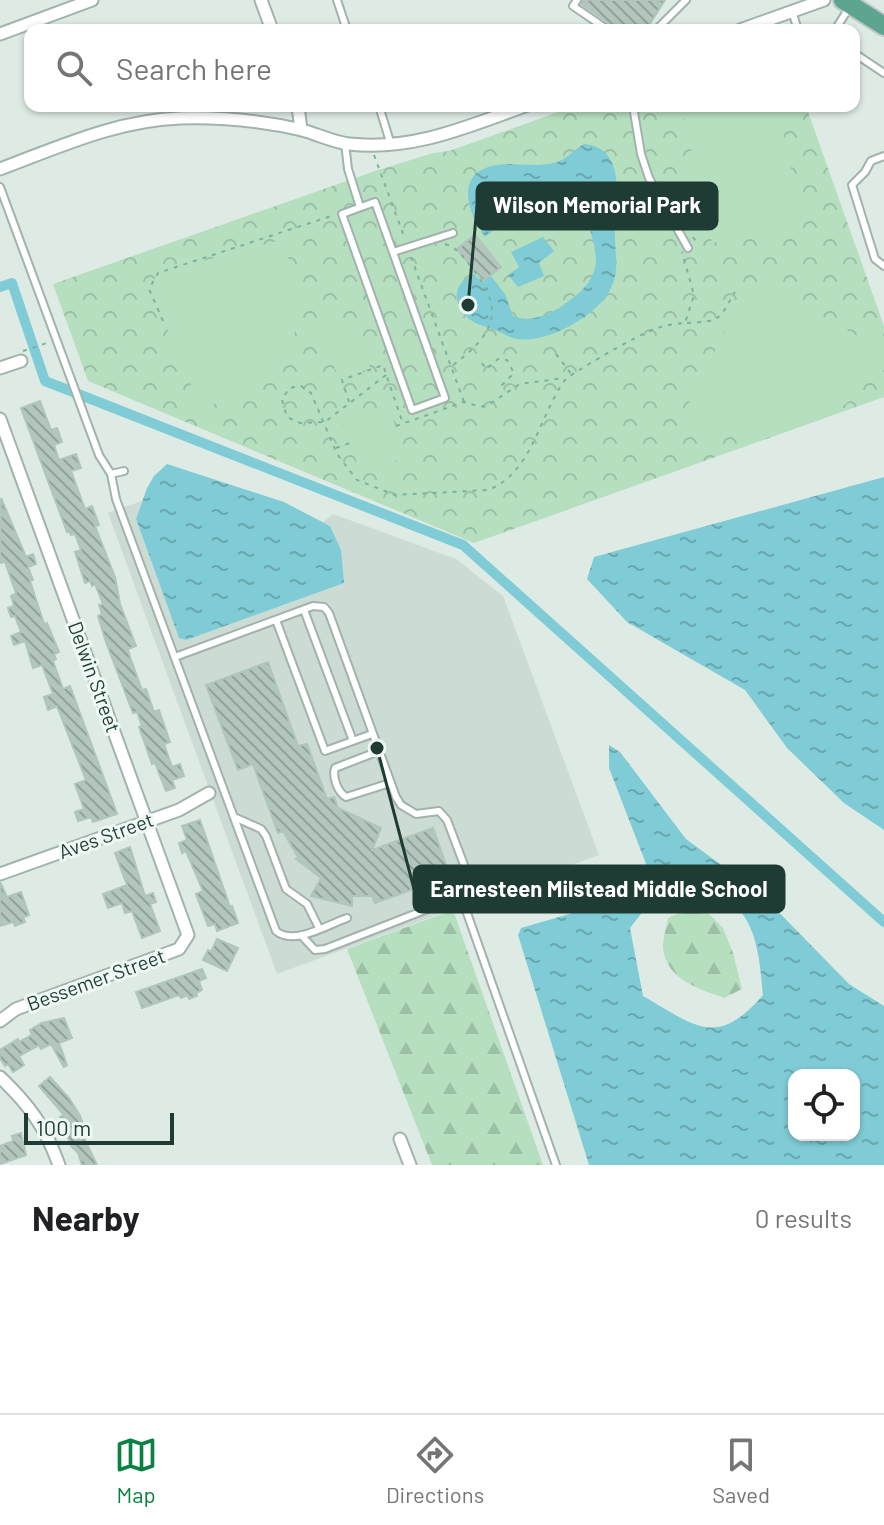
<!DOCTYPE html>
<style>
:root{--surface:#fff;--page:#f2f2f2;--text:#202124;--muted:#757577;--line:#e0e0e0;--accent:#0b8043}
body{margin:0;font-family:Barlow,sans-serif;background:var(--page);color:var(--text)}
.controls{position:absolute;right:24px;bottom:24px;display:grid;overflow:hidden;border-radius:16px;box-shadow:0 2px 6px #0004}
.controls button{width:72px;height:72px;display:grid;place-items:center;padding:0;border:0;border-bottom:2px solid var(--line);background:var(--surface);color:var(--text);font:40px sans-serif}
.scale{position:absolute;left:24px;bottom:20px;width:150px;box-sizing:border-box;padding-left:8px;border:4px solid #1e3c33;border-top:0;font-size:22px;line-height:28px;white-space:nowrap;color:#1e3c33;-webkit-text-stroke:6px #eff8f3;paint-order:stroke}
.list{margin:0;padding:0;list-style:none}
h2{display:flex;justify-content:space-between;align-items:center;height:104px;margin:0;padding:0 32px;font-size:34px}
h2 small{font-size:26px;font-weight:400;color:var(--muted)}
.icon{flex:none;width:44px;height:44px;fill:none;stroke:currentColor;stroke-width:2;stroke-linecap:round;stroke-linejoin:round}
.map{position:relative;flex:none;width:884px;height:1165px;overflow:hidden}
.search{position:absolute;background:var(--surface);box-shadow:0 2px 6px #0004;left:24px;right:24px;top:24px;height:88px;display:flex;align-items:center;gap:20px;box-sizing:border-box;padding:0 28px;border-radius:16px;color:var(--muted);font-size:30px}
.sheet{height:248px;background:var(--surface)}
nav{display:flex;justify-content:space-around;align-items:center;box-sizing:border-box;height:112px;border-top:2px solid var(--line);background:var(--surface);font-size:22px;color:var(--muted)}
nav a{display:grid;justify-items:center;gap:4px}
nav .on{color:var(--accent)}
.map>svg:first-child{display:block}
</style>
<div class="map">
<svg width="884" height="1165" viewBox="0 0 884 1165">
<defs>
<pattern id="forest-firs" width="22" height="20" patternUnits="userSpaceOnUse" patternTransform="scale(2)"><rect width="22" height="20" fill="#b5dfbf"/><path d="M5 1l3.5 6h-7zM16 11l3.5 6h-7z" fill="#9bc0a5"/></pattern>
<pattern id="park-crowns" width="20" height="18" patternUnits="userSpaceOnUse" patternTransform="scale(2)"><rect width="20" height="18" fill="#b5dfbf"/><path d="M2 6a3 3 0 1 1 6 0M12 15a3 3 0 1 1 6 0" fill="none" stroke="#9bc0a5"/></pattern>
<pattern id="water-ripples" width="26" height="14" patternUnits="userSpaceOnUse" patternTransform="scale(2)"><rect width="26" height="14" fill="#80ccd6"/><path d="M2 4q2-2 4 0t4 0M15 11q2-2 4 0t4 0" fill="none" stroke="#68a7ae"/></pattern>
<pattern id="building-back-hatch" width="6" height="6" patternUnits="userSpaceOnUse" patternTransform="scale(2)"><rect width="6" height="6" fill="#b3c6be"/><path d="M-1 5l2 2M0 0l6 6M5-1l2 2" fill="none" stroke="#91a29b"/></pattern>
</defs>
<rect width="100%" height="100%" fill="#deebe5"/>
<path fill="#ccdbd4" d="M 142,501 L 136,519 L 179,638 L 186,640 L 330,526 L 323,522 L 333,514 L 456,559 L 503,596 L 599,855 L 277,974 L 108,513 Z"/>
<path fill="url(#forest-firs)" d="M 704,909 L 723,928 L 733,953 L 742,989 L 724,998 C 700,989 667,980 663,949 C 662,940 667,927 668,918 L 684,911 Z
M 453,910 L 543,1165 L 432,1165 L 347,949 Z"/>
<path fill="url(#park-crowns)" d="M 575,106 L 806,106 L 884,326 L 884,397 L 474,543 L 88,381 L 53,284 L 375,171 L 433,153 L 449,151 Z"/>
<path fill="#b5dfbf" d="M 681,106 L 777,106 L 803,222 L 712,243 Z
M 282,240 L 299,289 L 294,339 L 286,357 L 248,392 L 201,409 L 152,292 L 155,278 L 181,267 Z
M 761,282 L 879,348 C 876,362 872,376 863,388 C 835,423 758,444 716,431 C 704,428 693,421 682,416 L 748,287 Z
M 353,320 L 370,368 L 339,380 L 322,331 Z
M 388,405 L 406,457 L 361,474 L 342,421 Z"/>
<path fill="url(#water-ripples)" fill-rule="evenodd" d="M 584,144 C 629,148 615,205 615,236 C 615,256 620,271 610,290 C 597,316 546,344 517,339 C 509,338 502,332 494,330 C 484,326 474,324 467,317 C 452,301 453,283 474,274 L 481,282 L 491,276 L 505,294 L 513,316 C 532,324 553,313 569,301 C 581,292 591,283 595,268 C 600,250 583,200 566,190 C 543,177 481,192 493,231 L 485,237 C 463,206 455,166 507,164 C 524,164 541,167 557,162 C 567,159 575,149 584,144 Z
M 543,237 L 554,251 L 539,263 L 544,276 L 518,287 L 508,275 L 519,267 L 511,252 Z
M 167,464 L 284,502 L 330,526 L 341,550 L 344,583 L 186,640 L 179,638 L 136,519 L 147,488 L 154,476 Z
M 884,477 L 884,830 L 844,803 L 787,748 L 745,690 L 627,622 L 587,579 L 594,557 Z
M 609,745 L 620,752 L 686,839 L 762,895 L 849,984 L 884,1006 L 884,1165 L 589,1165 L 518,935 L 521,928 L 638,894 L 647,880 L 648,869 L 609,768 ZM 699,890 C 755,898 759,948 763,995 C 716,1049 696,1026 643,996 L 630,928 L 651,901 ZM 794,1075 L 854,1075 L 854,1135 L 794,1135 Z"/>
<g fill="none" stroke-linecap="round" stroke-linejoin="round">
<path stroke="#80ccd6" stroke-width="10" d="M 0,287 L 12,283 L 45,381 L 463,545 L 884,922"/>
</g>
<path fill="url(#building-back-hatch)" stroke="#b0c5bc" stroke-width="2" d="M 583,0 L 665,0 L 646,30 L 619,30 L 581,4 Z
M 475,235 L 501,267 L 483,281 L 457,249 Z
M 40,401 L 51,430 L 57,428 L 62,442 L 54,445 L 59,460 L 76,454 L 81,468 L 71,471 L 85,509 L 92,506 L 99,525 L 95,526 L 115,577 L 120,604 L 136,646 L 128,649 L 130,657 L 142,690 L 146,689 L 154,712 L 159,710 L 170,742 L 164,744 L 172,767 L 180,764 L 184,776 L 172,780 L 175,788 L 166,791 L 155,763 L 152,764 L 139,727 L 142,726 L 137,712 L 133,713 L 106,642 L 98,616 L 102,614 L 99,605 L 103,604 L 95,584 L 92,586 L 90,581 L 85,583 L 75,552 L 81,550 L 75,534 L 71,535 L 69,531 L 67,532 L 21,408 Z
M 1,498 L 26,557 L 33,554 L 36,564 L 28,567 L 33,580 L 30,581 L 44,624 L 47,623 L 59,652 L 54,654 L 56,659 L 53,661 L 63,689 L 70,686 L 117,814 L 93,822 L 91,817 L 78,821 L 75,812 L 84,809 L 75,784 L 86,780 L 57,706 L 48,710 L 44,697 L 53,694 L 42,665 L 33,668 L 25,641 L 14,645 L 11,636 L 21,632 L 15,616 L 11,617 L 8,608 L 14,606 L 11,596 L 16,593 L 5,562 L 0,563 Z
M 268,662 L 298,746 L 307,744 L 327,799 L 334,797 L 338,808 L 381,828 L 372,850 L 433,828 L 450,876 L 375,903 L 372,896 L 352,896 L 352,906 L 311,896 L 321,878 L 296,859 L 298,857 L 283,831 L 278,833 L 253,764 L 238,770 L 206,685 Z
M 200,820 L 230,907 L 232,906 L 238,923 L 217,931 L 215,924 L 208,926 L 196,894 L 203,891 L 186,851 L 182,853 L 179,843 L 187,840 L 182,826 Z
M 130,847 L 145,896 L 153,893 L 156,902 L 150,904 L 160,931 L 142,938 L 132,911 L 125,913 L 122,903 L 108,908 L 103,894 L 127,885 L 115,853 Z
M 0,882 L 7,897 L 21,892 L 29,915 L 23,917 L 25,922 L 15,926 L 13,922 L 0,926 Z
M 217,939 L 238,948 L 227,971 L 203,960 L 208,950 L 211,952 Z
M 202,969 L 206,978 L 199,981 L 202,990 L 196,993 L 197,996 L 189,999 L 188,995 L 181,998 L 179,995 L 142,1008 L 136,992 Z
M 64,1018 L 72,1038 L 59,1043 L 67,1065 L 64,1067 L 51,1044 L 41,1049 L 39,1045 L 19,1056 L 24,1065 L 13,1072 L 8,1064 L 5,1066 L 0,1058 L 0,1050 L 18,1039 L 19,1042 L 32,1035 L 30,1030 L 42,1023 Z
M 50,1077 L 69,1098 L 80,1116 L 88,1137 L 84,1138 L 97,1165 L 82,1165 L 78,1153 L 71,1146 L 66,1132 L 68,1131 L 60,1117 L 64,1115 L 39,1086 Z
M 21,1133 L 26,1155 L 0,1164 L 0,1146 L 13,1141 L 12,1136 Z"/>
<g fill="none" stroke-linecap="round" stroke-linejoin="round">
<defs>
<path id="service" d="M 337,0 L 347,30
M 577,0 L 573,6 L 608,30
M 792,11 L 798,30
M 656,30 L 686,0
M 835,30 L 849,8
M 854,53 L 884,73
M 379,106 L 391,145
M 633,106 L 641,154 L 649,178 L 688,248
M 345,143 L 348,169 L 360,207
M 884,156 L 871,161 L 865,172 L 852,185 L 875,259 L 884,266
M 0,187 L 99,455 L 111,474 L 124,471
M 375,202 L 445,398 L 412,410 L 342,214 Z
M 393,252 L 453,233
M 111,474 L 116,499 L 276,931 C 294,946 327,925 347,918
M 304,610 L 353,741
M 276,620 L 325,751 L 372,734
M 175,657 L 313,606 L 324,607 L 329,613 L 396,797 L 401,805 L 416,814 L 439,811 L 447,820 L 466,870 L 467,878 L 461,896 L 325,949 L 315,950 L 301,935
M 379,751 L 335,768 C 332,778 338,792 346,797 L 390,783
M 234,817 L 261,829 L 266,836 L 286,889 L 307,904 L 319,928
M 461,896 L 556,1165"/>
<path id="minor" d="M 261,0 L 272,30
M 740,30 L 824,0
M 0,34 L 92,0
M 298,106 L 301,130
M 0,169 C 59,147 117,120 181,118 C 221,117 263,121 302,130 C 317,134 333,142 349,144 C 413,151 466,127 525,106
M 0,368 L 21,361
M 0,419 L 188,935 L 179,949 L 16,1009 L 0,1021
M 0,874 L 179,810 L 209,793
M 0,1077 C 29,1105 45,1126 59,1165
M 400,1139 L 410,1165"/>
<path id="primary" d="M 843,0 L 884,26"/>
</defs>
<use href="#service" stroke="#a1b3ac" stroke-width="10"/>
<use href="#minor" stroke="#a1b3ac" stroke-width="15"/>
<use href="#primary" stroke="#c0c8c6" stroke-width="22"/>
<path stroke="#7cb29f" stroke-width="2" stroke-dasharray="4 6" stroke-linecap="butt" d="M 374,155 L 405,239
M 693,237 L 697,243 L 695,245
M 445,244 C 458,248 464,258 472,268 C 507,312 493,335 452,366
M 411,257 L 464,402
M 163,321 L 149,289 L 158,273 L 331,216
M 687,323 C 723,321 718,320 735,292
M 23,351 L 47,343
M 556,354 L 572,375
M 482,363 L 486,369 L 498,359 L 507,360 L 514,373 L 502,385 L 505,391
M 386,375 L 325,422 L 300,423 L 287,417 L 282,400 L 289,388 L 301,386 L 311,393 L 337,454 L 357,480 L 395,495 L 488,490 C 532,473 539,417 564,381 C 569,374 643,332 655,329 C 665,325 675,324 685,323 L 694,295 L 682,252
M 349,402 L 342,380 L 383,365 L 403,424
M 396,426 L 464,402 L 481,407 L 491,403 L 520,384 L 564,378
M 336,448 L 350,443"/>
<use href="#service" stroke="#fff" stroke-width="6"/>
<use href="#minor" stroke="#fff" stroke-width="11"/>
<use href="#primary" stroke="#5ea591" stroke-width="18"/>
</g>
<g text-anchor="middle" stroke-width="6" stroke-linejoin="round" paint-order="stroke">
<g font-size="20" fill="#1e3c33" stroke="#eff8f3">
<text transform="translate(94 677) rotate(70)" y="7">Delwin Street</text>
<text transform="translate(106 836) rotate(-20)" y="7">Aves Street</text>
<text transform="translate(96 980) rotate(-20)" y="7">Bessemer Street</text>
</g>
</g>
<path fill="none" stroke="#1e3c33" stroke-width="3" d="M468 305L477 206M377 748L414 889"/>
<g fill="#1e3c33" stroke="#eff8f3" stroke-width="3">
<circle cx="468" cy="305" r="8"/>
<circle cx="377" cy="748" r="8"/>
</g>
<g fill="#1e3c33" stroke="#1e3c33" stroke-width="3">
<rect x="477" y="183" width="240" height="46" rx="8"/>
<rect x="414" y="866" width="370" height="46" rx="8"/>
</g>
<g font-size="22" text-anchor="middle" font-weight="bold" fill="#fff">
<text x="597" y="213">Wilson Memorial Park</text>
<text x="599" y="897">Earnesteen Milstead Middle School</text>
</g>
</svg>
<div class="controls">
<button><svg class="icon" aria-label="locate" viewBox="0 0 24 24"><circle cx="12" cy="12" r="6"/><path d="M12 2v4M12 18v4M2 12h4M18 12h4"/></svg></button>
</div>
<div class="scale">100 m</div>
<div class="search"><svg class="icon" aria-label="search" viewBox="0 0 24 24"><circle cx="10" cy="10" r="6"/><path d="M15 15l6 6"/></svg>Search here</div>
</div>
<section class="sheet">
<h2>Nearby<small>0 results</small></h2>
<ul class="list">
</ul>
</section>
<nav>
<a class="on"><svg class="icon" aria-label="map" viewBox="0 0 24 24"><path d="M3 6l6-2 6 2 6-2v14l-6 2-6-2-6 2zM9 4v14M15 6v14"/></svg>Map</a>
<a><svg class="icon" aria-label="directions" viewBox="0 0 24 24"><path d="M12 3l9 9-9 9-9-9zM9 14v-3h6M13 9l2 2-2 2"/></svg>Directions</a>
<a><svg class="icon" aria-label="saved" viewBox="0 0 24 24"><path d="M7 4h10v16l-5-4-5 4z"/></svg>Saved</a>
</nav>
